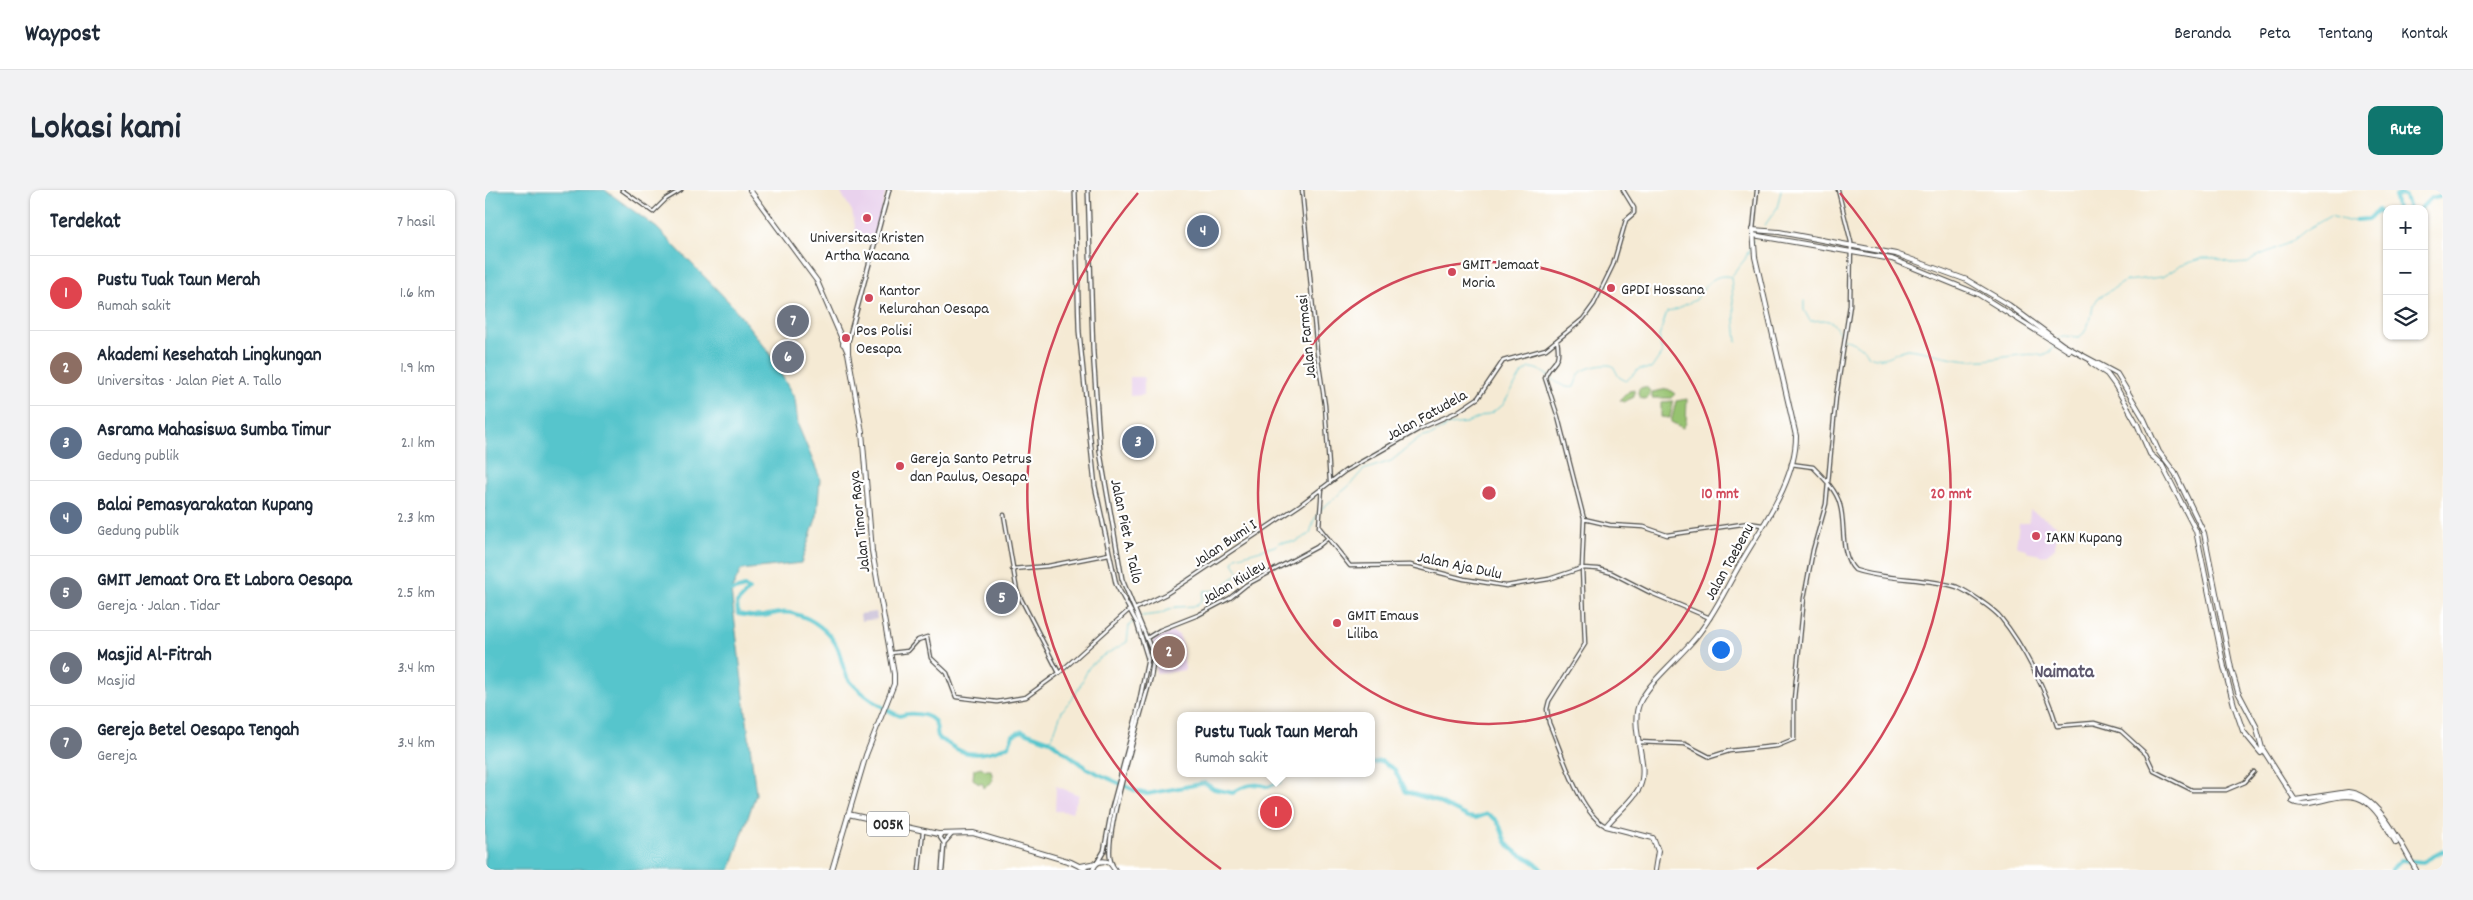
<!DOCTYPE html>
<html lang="id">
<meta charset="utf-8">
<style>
:root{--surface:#fff;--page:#f2f2f3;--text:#1f2937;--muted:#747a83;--line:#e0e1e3;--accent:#0f766e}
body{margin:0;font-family:Dekko,sans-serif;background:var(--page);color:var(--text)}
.controls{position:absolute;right:15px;top:15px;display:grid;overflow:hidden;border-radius:10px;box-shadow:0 1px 4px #0004}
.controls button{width:45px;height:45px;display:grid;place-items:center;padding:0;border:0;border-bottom:1px solid var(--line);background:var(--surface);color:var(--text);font:25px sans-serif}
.you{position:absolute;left:1235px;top:459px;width:18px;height:18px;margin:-12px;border:4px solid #fff;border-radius:50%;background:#1a73e8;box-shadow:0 0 0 8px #1a73e833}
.badge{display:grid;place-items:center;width:32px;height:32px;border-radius:50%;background:var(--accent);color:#fff;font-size:16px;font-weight:700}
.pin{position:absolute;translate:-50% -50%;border:2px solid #fff;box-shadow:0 1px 5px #0006}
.popup{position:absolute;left:692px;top:522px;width:198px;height:65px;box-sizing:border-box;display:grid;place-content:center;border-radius:10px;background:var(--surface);filter:drop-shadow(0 1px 4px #0005);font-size:16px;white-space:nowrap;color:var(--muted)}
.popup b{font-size:19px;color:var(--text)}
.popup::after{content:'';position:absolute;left:50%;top:100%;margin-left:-10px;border:10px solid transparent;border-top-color:var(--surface)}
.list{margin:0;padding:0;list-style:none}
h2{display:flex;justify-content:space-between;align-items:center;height:65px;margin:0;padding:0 20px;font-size:21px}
h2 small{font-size:16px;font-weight:400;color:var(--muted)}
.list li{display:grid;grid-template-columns:32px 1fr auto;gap:15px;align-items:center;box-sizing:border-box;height:75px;padding:0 20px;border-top:1px solid var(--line)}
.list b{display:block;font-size:19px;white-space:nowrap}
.list p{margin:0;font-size:16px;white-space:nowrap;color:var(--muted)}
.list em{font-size:16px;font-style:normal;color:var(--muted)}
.icon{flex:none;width:28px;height:28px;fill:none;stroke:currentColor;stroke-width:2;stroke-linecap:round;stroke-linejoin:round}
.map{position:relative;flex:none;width:1958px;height:680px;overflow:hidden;border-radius:10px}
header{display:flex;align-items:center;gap:30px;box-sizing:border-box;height:70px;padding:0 25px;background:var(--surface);border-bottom:1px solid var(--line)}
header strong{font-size:24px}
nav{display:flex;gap:28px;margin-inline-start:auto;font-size:18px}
.intro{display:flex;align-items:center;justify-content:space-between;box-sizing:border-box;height:120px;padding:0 30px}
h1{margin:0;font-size:35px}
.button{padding:12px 22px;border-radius:10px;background:var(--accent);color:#fff;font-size:18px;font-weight:700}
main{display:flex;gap:30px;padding:0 30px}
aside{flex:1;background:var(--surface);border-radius:10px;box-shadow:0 1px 4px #0004}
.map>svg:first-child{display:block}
</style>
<header>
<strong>Waypost</strong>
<nav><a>Beranda</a><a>Peta</a><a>Tentang</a><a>Kontak</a></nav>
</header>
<div class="intro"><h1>Lokasi kami</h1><a class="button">Rute</a></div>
<main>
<aside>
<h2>Terdekat<small>7 hasil</small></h2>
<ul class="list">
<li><span class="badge" style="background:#e0444e">1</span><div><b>Pustu Tuak Taun Merah</b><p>Rumah sakit</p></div><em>1.6 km</em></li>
<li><span class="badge" style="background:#8d6e63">2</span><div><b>Akademi Kesehatah Lingkungan</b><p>Universitas · Jalan Piet A. Tallo</p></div><em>1.9 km</em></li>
<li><span class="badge" style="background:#5c6f8a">3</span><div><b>Asrama Mahasiswa Sumba Timur</b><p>Gedung publik</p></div><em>2.1 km</em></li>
<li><span class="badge" style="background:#5c6f8a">4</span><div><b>Balai Pemasyarakatan Kupang</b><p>Gedung publik</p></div><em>2.3 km</em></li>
<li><span class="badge" style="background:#6b7280">5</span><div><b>GMIT Jemaat Ora Et Labora Oesapa</b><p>Gereja · Jalan . Tidar</p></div><em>2.5 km</em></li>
<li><span class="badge" style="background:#6b7280">6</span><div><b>Masjid Al-Fitrah</b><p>Masjid</p></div><em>3.4 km</em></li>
<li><span class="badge" style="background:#6b7280">7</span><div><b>Gereja Betel Oesapa Tengah</b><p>Gereja</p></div><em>3.4 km</em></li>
</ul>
</aside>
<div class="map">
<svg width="1958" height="680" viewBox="0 0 1958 680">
<rect width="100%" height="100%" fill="#fff"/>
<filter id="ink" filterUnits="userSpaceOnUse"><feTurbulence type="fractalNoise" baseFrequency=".02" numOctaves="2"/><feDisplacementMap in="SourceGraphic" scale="10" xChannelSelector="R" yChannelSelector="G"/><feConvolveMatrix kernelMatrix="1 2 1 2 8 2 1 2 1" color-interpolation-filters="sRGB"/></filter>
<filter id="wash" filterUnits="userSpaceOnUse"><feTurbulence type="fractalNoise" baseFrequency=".0096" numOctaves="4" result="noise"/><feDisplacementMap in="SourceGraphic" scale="20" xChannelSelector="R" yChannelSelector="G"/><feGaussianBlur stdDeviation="1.12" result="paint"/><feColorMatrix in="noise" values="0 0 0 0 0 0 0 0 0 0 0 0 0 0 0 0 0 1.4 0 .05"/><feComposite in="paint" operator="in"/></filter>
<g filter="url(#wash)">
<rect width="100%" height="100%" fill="#f5ead4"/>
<path fill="#e9d2ed" d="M 354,0 L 401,0 L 389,54 L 373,52 L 367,21 Z
M 645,187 L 659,187 L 659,205 L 645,206 Z
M 1545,320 L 1571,335 L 1570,358 L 1559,366 L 1542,362 L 1542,360 L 1531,356 L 1534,334 L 1544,332 Z
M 687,442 L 694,445 L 697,453 L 700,480 L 671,484 L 671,465 L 667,450 Z
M 571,596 L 594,605 L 587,622 L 570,621 Z"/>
<path fill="#c9bfd7" d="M 391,422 L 392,429 L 376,431 L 375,424 Z"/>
<path fill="#96c270" stroke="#60764e" d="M1153 203a6 6 0 1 1 12 0a6 6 0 1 1-12 0Z
M 1183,199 L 1190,204 L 1186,208 L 1167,208 L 1167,202 Z
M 1149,200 L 1149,207 L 1139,212 L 1135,210 L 1144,201 Z
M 1202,209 L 1201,233 L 1198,238 L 1186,232 L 1191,211 Z
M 1188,211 L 1185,228 L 1176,227 L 1176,212 Z
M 496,577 L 500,580 L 506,580 L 508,590 L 499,598 L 498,594 L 492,593 L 488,589 L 489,579 Z"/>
<path fill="#57c5cc" stroke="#41787c" d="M 0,0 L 120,0 L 172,38 L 246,114 L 283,161 L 310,209 L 313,235 L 335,288 L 332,326 L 316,373 L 256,380 L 246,401 L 271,604 L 245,680 L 0,680 Z"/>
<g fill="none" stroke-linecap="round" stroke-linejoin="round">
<path stroke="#57c5cc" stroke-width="1" d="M 1280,35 L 1292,18 L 1296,0
M 1246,87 L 1260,69 L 1268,50
M 1319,111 L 1319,120 L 1325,131 L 1339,130 L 1347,132 L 1358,148 L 1379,158 L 1384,166 C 1403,173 1407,162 1423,159 C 1448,162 1473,172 1499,170 C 1512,169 1546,161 1557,166 L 1566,161 L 1570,154
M 1573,148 L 1578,146 L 1594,147 L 1599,143 L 1606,128 L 1608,116 L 1613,108 L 1641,91 L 1677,87 L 1695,76 L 1718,68 L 1729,68 L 1749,74 L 1763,73 L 1773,66 L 1806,52 L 1821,40 L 1845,26 L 1863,31 L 1871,30
M 657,426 L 674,424 L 691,417 L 711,416 L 716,412 L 719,401 L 733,400 C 739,393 749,389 754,382 L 748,373 L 751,367 L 790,356 L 794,352 L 810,352 L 825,344 L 828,332 L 835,320 L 864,296 L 878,280 L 906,271 L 935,248 L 947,245 L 964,235 L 981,233 L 1006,223 L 1018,215 L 1037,183 L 1045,178 C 1061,178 1074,201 1089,197 C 1091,192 1093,185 1096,182 C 1102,177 1122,173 1128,176 L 1134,187 L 1141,191 L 1154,179 L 1166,179 L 1177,163 L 1174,146 L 1182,122 C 1193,121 1200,113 1211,110 C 1218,97 1229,82 1246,87 L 1252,152
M 558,550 L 567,548 L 577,521 L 593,500 L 604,477 L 616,467 L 642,452 L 644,436 L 648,431"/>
<path stroke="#57c5cc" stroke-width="4" d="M 1912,19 L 1910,7 L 1915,4 L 1920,6 L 1924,19
M 1935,19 L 1946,8 L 1958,5
M 1871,30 L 1884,29 L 1893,20 L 1902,29
M 246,401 L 260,397 L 264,400 L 252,413 L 253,424 C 263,426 274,428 283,425 C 292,423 301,421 310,424 C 327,428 346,442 353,459 C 357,469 358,483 365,491 C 376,504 400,520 415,526 C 423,522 446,523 450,533 C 453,538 451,544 454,549 C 462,552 468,558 476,561 C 490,567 511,562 524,555 L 528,545 L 537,541 L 565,551 L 603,579 L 651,601 L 662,604 L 720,593 L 729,599 L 748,603 C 758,595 772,592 783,597 L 794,592 L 801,583
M 886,573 L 896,571 L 909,579 L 921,602 L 949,610 L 983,627 L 991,628 L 1002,624 C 1022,634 1013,646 1026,658 C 1037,669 1046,666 1057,680
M 835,583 L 850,583
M 1777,680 L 1784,678 L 1785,680
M 1906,680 L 1916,670 L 1938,672 L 1958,661"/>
</g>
</g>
<g filter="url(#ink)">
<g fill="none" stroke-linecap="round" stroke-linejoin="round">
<defs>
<path id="tertiary" d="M 137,0 L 168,22 L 181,9 L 196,0
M 817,0 L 832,162 L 840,215 L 845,292
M 1268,40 L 1272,0
M 1072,150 C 1077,178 1064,171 1060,188 L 1073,227 L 1099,329 L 1097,378 L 1100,454 L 1064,511 L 1062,519 L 1064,533 C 1076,560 1095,625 1121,636
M 1306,274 L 1328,277 C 1338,287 1352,301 1355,315 C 1361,335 1354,364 1370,380 C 1403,391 1439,387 1472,397 C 1482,401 1509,419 1516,428 C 1538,455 1562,502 1572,536 L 1609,533 L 1636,541 L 1661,564 L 1669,581 L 1707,600 L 1741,600 L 1760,592 L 1769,582
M 837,298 L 834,337 L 865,376 L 925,375 L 979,389 L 1021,396 L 1064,389 L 1097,378 L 1113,379 L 1127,383 L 1164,402 L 1225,428
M 519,325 L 532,401 L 574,483
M 1099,329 L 1125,335 L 1159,337 L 1182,345 L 1264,333 L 1277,335
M 527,379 L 563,376 L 624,364
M 650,419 L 681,404 L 703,390 L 815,315 L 860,281 L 936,238 L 972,222 L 993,208 L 1018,171 L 1061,159 L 1098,129 L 1109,114 L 1128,75 L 1141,30 L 1149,23 L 1149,18 L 1138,0
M 662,448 L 675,440 L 713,425 L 745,408 L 761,395 L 832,357 L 843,348
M 406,463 L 423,461 L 433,450 L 442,447 L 446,468 L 462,483 L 471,507 L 512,512 L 541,507 L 574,483 L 644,420
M 1153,552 L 1200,554 L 1225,567 L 1244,561 L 1292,556 L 1309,549 L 1309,509 L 1319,408 L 1328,360 L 1341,314 L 1351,207 L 1365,115 L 1366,52 L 1353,0
M 434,680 L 438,641"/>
<path id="secondary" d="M 590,0 L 594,141 L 610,296 L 631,394 L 652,433 L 663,469 L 651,528 L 627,618 L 619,661 L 612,673
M 603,0 L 608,161 L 615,262 L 637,389 L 669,466 L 666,486 C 659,516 614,654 627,674
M 363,152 L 404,0
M 453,644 L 459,653 L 457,680
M 459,653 L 467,644"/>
<path id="primary" d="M 363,624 L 453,644 L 488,643 L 586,672 L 602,680
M 596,676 L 611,673
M 608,680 C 610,672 617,669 625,673 L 630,680
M 1170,680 L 1173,661 L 1168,648 L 1121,636 C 1131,623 1149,610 1155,596 C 1165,573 1142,535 1156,510 C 1168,488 1195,467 1211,447 C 1229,425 1240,400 1254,376 C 1276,337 1311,292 1311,246 L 1270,67 L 1268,40"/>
<path id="trunk" d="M 265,0 L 332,91 L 363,163 L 377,242 L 387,361 L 409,484 L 409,494 L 381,565 L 347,680
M 1268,40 L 1294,42 L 1411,64 L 1482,90 L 1524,115 L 1578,155 L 1632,184 L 1659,229 L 1674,262 L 1690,283 L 1719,343 L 1746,478 L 1753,502 L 1771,536 L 1777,558 L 1810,610 L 1863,602 C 1893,604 1917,656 1931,680
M 1268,45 L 1407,69 L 1493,104 L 1584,161
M 358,154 L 363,152 L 363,163
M 1606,173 L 1622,184 L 1630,195 L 1652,234 L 1665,264 L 1677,275 L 1711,341 L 1739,477 L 1749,515 L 1758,541 L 1776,563
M 1807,611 C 1823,622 1858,595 1881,612 C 1894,621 1903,640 1911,653"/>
</defs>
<use href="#tertiary" stroke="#494844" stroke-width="5"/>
<use href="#secondary" stroke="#494844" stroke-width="5.5"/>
<use href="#primary" stroke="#494844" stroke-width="6"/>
<use href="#trunk" stroke="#494844" stroke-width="6"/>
<use href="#tertiary" stroke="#fff" stroke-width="2.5"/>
<use href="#secondary" stroke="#fff" stroke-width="3"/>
<use href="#primary" stroke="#fff" stroke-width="4"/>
<use href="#trunk" stroke="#fff" stroke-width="4"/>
</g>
</g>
<g fill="none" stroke="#d1495b" stroke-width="2.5">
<circle cx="1004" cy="303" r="231"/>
<path d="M736 679A462 462 0 0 1 653 3M1355 3A462 462 0 0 1 1272 679"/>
</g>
<g fill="#d1495b" stroke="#fff" stroke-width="2">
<circle cx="382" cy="28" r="5"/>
<circle cx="967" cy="82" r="5"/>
<circle cx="1126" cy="98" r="5"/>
<circle cx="384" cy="108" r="5"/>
<circle cx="361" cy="148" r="5"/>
<circle cx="415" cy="276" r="5"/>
<circle cx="1551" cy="346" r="5"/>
<circle cx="852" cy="433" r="5"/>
</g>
<g text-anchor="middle" stroke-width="4.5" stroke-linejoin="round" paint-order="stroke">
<rect fill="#fff" stroke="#6b6b6b" stroke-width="1" x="382" y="621.5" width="42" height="25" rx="4"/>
<g font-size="15" font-weight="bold" fill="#2b2b2b">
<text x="403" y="639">005K</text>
</g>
<g font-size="16" fill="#2b2b2b" stroke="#fff" text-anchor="start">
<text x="382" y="52" text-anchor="middle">Universitas Kristen<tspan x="382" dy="18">Artha Wacana</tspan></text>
<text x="977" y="79">GMIT Jemaat<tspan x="977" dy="18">Moria</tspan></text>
<text x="1136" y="104">GPDI Hossana</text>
<text x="394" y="105">Kantor<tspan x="394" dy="18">Kelurahan Oesapa</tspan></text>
<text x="371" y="145">Pos Polisi<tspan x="371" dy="18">Oesapa</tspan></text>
<text x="425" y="273">Gereja Santo Petrus<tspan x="425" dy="18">dan Paulus, Oesapa</tspan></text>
<text x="1561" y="352">IAKN Kupang</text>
<text x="862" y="430">GMIT Emaus<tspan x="862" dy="18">Liliba</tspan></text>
</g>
<g font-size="16" fill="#2b2b2b" stroke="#fff">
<text transform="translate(820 147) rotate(-96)" y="6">Jalan Farmasi</text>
<text transform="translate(941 224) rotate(-29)" y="6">Jalan Fatudela</text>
<text transform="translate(373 332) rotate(-96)" y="6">Jalan Timor Raya</text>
<text transform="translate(643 341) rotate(78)" y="6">Jalan Piet A. Tallo</text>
<text transform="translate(739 352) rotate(-34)" y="6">Jalan Bumi I</text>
<text transform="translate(1243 371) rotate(-61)" y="6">Jalan Taebenu</text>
<text transform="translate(975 374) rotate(12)" y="6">Jalan Aja Dulu</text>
<text transform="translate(748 391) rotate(-31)" y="6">Jalan Kiuleu</text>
</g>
<g font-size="19" font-weight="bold" fill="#5e596e" stroke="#fff">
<text x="1579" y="487">Naimata</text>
</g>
</g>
<circle cx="1004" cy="303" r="8" fill="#d1495b" stroke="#fff" stroke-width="2.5"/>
<g font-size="15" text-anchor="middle" font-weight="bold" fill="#d1495b" stroke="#fff" stroke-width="4.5" stroke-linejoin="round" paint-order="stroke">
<text x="1235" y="308">10 mnt</text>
<text x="1466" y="308">20 mnt</text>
</g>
</svg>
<div class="controls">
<button>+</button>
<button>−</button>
<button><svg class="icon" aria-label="layers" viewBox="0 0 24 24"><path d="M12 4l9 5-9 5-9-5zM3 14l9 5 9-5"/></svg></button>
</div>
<div class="you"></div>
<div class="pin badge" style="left:791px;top:622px;background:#e0444e">1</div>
<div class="popup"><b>Pustu Tuak Taun Merah</b>Rumah sakit</div>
<div class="pin badge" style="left:684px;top:462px;background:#8d6e63">2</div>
<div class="pin badge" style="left:653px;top:252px;background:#5c6f8a">3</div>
<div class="pin badge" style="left:718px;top:41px;background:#5c6f8a">4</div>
<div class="pin badge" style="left:517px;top:408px;background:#6b7280">5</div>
<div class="pin badge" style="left:303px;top:167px;background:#6b7280">6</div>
<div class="pin badge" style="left:308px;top:131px;background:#6b7280">7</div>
</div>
</main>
